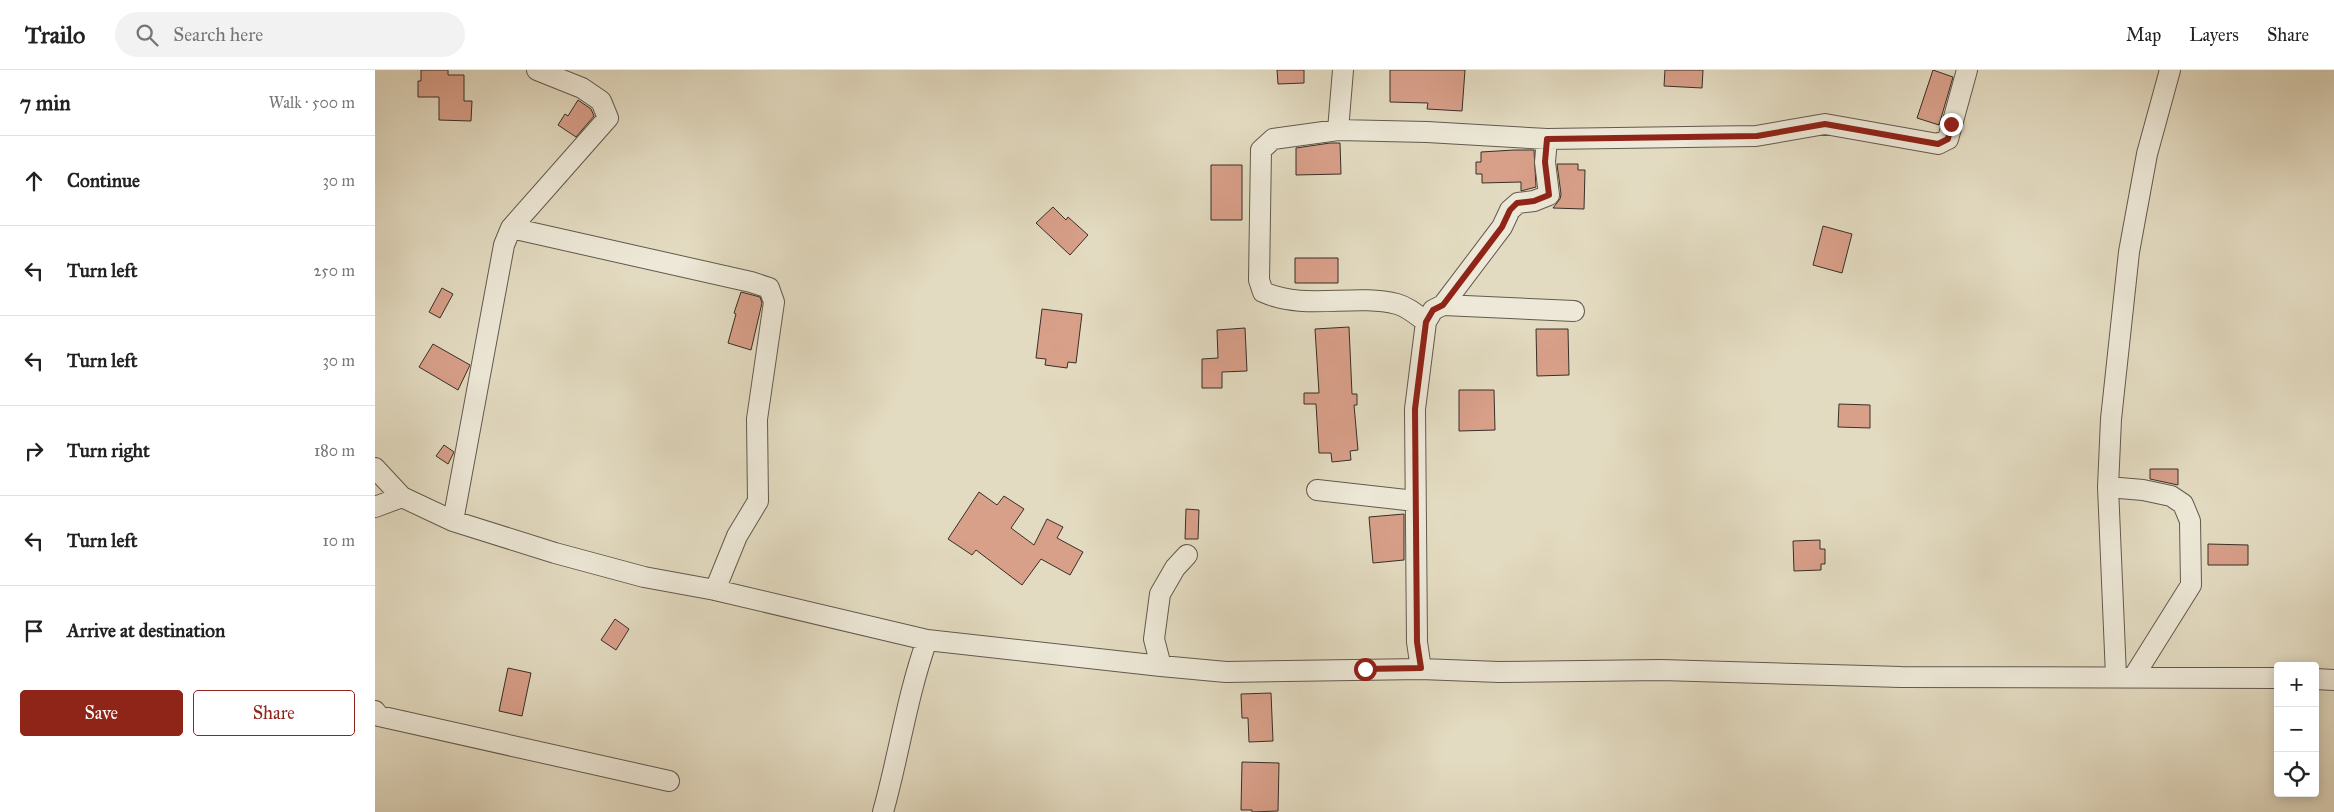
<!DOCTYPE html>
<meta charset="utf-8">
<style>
:root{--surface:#fff;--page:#f2f2f2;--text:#222;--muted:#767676;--line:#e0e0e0;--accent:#8f2418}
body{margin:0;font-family:"IM FELL Great Primer",serif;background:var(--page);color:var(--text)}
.controls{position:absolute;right:15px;bottom:15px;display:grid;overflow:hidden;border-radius:5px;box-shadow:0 2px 12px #0003}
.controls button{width:45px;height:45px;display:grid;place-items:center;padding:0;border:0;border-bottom:1px solid var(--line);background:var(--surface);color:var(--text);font:25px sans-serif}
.stop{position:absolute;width:15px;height:15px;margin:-11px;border:4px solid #8f2418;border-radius:50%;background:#fff}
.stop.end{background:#8f2418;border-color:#fff;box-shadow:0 1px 5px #0008}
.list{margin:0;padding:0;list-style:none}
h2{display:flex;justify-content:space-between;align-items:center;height:65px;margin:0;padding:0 20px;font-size:21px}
h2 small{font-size:16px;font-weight:400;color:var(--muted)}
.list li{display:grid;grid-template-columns:32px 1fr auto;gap:15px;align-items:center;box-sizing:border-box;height:90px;padding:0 20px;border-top:1px solid var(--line)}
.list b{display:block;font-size:19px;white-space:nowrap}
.list em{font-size:16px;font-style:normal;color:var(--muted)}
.actions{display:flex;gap:10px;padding:15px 20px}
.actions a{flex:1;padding:11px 0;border:1px solid var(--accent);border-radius:5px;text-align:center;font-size:18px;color:var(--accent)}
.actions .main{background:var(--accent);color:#fff}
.icon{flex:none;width:28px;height:28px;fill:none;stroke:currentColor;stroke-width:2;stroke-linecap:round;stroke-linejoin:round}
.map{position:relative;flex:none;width:1959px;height:742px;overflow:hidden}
header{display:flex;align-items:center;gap:30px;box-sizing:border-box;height:70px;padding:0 25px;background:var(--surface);border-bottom:1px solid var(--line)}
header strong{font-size:24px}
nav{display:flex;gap:28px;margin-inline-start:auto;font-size:18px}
.search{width:350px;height:45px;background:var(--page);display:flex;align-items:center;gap:12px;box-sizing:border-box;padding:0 18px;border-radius:28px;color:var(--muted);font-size:19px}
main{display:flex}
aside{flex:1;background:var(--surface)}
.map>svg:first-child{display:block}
</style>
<header>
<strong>Trailo</strong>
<div class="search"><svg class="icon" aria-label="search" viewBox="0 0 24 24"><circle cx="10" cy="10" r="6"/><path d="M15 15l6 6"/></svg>Search here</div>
<nav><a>Map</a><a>Layers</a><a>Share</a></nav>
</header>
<main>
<aside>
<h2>7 min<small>Walk · 500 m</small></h2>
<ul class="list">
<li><svg class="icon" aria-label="ahead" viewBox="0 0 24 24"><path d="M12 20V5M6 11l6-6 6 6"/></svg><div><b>Continue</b></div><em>30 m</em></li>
<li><svg class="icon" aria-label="left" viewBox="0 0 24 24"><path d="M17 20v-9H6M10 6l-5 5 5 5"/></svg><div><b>Turn left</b></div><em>250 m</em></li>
<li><svg class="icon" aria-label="left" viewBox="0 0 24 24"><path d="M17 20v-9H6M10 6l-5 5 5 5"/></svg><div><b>Turn left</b></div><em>30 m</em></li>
<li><svg class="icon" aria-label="right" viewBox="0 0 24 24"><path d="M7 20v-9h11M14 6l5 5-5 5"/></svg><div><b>Turn right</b></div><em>180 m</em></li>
<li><svg class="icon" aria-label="left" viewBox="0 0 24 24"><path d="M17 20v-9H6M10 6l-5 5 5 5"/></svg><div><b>Turn left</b></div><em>10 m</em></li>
<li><svg class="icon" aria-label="arrive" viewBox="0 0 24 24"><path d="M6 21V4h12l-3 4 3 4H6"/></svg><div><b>Arrive at destination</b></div></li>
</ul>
<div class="actions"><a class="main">Save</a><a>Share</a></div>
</aside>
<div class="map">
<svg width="1959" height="742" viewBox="0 0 1959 742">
<rect width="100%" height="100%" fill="#e3dbc1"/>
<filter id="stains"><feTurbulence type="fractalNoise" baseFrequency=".004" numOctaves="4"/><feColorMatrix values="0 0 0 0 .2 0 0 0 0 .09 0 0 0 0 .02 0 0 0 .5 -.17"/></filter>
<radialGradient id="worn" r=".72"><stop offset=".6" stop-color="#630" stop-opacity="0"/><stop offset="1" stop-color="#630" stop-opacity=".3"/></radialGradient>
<path fill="#d89f89" stroke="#382f26" d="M 46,0 L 73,0 L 73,5 L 89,5 L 89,31 L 97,31 L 96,51 L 64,50 L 64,27 L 43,27 L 43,11 L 46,11 Z
M 902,0 L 929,0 L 929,13 L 903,14 Z
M 1015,0 L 1090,0 L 1087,41 L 1052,39 L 1053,33 L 1015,32 Z
M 1290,0 L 1328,0 L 1327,18 L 1289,16 Z
M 1558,0 L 1578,7 L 1564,55 L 1542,48 Z
M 203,30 L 216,39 L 219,46 L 201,67 L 183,55 L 190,44 L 193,46 Z
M 955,73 L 965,73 L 966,104 L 921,105 L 921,78 Z
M 1139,80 L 1159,80 L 1161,117 L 1146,121 L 1146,112 L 1107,113 L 1107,104 L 1101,104 L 1101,92 L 1106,92 L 1106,82 Z
M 1182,94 L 1203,94 L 1203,100 L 1210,100 L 1209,139 L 1178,138 L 1185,129 L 1186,124 Z
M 836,95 L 867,95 L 867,150 L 836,150 Z
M 678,137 L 691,150 L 693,147 L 713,165 L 695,185 L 661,153 Z
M 1448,156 L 1477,164 L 1467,203 L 1438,195 Z
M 920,188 L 963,188 L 963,213 L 920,213 Z
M 67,218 L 78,224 L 65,248 L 54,242 Z
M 366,222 L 385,227 L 387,233 L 376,280 L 353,273 L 361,244 L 359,243 Z
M 667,239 L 707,244 L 701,293 L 693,292 L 692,298 L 670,295 L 671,289 L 661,288 Z
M 974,257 L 977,324 L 982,324 L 982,335 L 979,335 L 983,380 L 975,381 L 976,390 L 957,392 L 956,383 L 944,383 L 941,334 L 929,334 L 929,323 L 944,323 L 940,259 Z
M 870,258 L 872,301 L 847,302 L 847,318 L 827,318 L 827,289 L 843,288 L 842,260 Z
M 1161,259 L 1193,259 L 1194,305 L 1162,306 Z
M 58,274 L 95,295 L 83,320 L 44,297 Z
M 1084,320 L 1119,320 L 1120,360 L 1084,361 Z
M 1464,334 L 1495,335 L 1495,358 L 1463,357 Z
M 69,375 L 79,382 L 73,394 L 61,386 Z
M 1775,399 L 1803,399 L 1803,415 L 1775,409 Z
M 604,422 L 622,435 L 629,426 L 649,439 L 636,458 L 659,475 L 672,449 L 688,457 L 682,468 L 708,482 L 695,505 L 666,489 L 647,515 L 601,480 L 597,485 L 573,469 Z
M 811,439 L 824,440 L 823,469 L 810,469 Z
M 1029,444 L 1029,490 L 998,493 L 994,447 Z
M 1445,470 L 1445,479 L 1450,479 L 1450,494 L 1446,494 L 1446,500 L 1419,501 L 1418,471 Z
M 1833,474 L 1873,475 L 1873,495 L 1833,495 Z
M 240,549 L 254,559 L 241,580 L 226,570 Z
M 133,598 L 156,603 L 147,646 L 124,641 Z
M 896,623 L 898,671 L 874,672 L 873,648 L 867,648 L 866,624 Z
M 867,692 L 904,693 L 903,741 L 877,742 L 877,740 L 866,740 Z"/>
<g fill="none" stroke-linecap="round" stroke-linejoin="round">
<defs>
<path id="minor" d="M 963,60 L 968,0
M 136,158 L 376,212 L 394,218 L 399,232 L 382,349 L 383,431 L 362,466 L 340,520
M 1068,235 L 1127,157 L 1135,140 L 1143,133 L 1159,131 L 1174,125 L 1170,92 L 1172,69
M 1051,252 C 1042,245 1033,237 1022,234 C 979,223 930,241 888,222 L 884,210 L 886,80 L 898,69 L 963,60 L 1052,62 L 1172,69 L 1381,66 L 1450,54 L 1563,74 L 1573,69 L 1592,0
M 0,398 L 27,427 L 78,451 L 180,483 L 269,507 L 340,520 L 552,570 L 786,596 L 851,602 L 1046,599 L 1124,602 L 1286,600 L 1526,607 L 1903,608
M 1733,417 L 1768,420 L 1796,426 L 1808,434 L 1815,451 L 1816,515 L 1759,606
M 942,420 L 1040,431
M 0,437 L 27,427
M 78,451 L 129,175 L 136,158 L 233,48 L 226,31 L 207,18 L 162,0
M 786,596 L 779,569 L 785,524 L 800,498 L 812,485
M 1046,599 L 1042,572 L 1040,339 L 1051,252 L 1058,240 L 1068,235 L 1199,241
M 1741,606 L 1733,417 L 1736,349 L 1754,182 L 1772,84 L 1795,0
M 1940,609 L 1959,610
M 0,641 L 4,646 L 294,711
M 508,742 C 524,685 532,626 552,570"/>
</defs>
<use href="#minor" stroke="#635a4d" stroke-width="22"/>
<use href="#minor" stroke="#ede8d7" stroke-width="20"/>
</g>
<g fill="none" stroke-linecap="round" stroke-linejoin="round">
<path stroke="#8f2418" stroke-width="6" d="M 990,599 L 1046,598 L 1042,572 L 1040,339 L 1051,252 L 1058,240 L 1068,235 L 1127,157 L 1135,140 L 1142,133 L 1159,131 L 1174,125 L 1170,92 L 1172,69 L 1382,66 L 1450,54 L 1563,74 L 1573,69 L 1576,54"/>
</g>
<rect width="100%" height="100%" filter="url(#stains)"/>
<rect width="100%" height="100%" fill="url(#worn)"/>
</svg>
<div class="controls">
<button>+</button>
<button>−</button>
<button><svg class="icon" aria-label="locate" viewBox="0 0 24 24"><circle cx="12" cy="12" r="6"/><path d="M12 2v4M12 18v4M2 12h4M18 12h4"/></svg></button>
</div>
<div class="stop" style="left:990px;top:599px"></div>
<div class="stop end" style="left:1576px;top:54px"></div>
</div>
</main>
